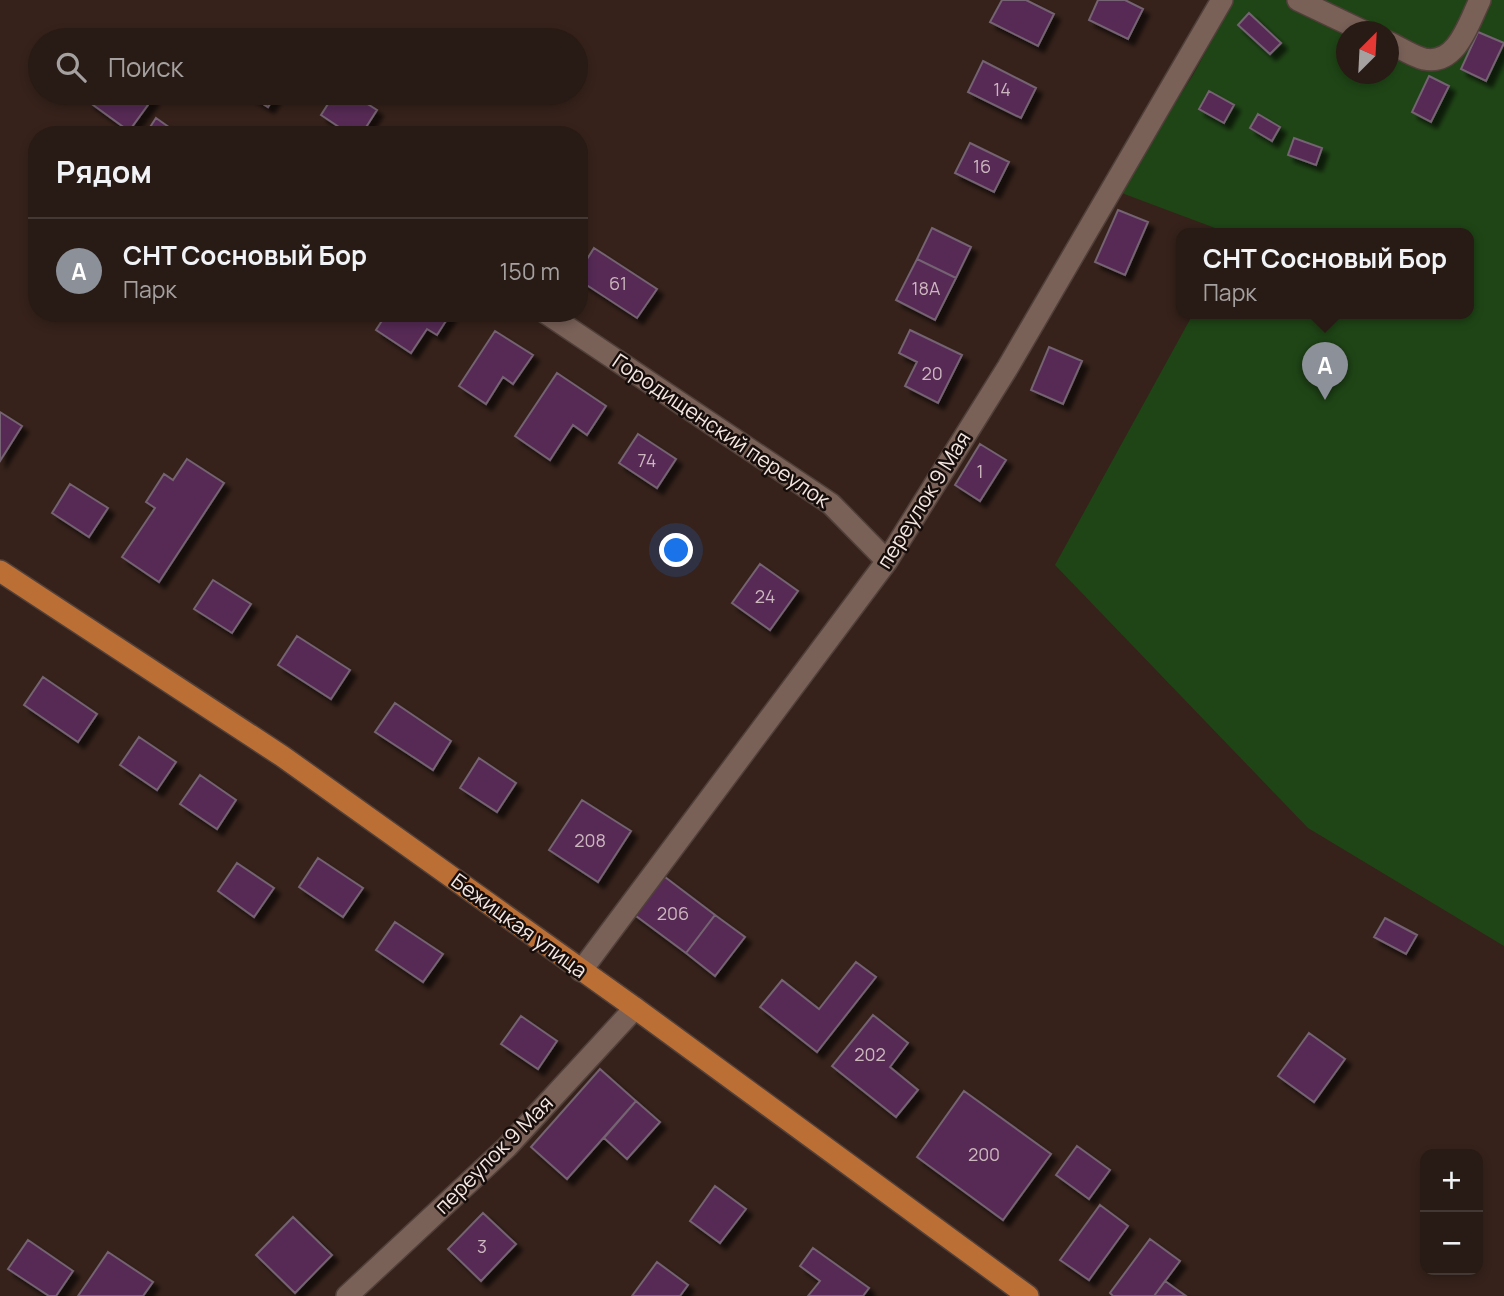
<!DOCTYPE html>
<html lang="ru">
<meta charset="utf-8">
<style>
:root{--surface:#281a14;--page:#342722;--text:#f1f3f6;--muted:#a5a1a0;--line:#443834;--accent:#8c9099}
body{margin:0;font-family:Manrope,sans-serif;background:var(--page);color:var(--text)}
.controls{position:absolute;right:21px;bottom:21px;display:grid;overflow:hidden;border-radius:14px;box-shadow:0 4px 10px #0003}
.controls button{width:63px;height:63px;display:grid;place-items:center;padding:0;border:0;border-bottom:2px solid var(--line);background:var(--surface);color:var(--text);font:35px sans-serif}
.compass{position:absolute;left:1336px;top:21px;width:63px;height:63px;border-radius:50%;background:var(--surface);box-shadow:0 4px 10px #0003;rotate:24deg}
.you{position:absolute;left:677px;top:551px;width:24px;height:24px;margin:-18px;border:5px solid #fff;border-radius:50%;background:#1a73e8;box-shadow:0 0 0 10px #1a73e833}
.badge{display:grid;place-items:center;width:46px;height:46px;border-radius:50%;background:var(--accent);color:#fff;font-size:23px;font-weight:700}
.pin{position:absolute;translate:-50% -58px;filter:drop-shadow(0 2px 4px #0008)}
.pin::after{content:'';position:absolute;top:37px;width:24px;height:21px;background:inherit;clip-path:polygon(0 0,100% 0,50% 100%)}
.popup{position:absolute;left:1176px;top:228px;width:298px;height:91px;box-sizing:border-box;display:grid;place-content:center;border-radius:14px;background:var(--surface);filter:drop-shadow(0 2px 5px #0005);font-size:23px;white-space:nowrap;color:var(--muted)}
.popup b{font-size:26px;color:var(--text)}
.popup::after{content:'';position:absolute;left:50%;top:100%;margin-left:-14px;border:14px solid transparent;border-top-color:var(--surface)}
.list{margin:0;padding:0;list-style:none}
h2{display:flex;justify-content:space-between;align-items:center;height:91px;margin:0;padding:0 28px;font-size:30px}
h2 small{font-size:23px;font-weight:400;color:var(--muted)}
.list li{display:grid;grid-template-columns:46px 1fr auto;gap:21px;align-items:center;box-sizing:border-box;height:105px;padding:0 28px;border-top:2px solid var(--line)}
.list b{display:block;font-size:26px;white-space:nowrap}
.list p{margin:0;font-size:23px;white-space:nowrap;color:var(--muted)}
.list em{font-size:23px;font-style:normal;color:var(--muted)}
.icon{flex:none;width:38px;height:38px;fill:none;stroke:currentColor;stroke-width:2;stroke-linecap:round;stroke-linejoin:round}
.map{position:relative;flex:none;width:1504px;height:1296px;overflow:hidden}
.search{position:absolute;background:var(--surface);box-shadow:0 4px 10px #0003;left:28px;top:28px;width:560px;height:77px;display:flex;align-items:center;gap:18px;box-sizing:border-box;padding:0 24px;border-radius:38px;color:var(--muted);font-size:26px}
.panel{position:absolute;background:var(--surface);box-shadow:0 4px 10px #0003;left:28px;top:126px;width:560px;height:196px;border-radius:28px}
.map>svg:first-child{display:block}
</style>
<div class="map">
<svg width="1504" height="1296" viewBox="0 0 1504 1296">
<defs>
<filter id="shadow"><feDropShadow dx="6" dy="6" stdDeviation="2" flood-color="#0009"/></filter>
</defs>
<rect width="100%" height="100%" fill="#36221b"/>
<path fill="#1f4516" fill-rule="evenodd" d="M 1234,0 L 1504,0 L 1504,946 L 1308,828 L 1055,565 L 1193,314 L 1468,314 L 1468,234 L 1231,234 L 1119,192 L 1193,75 ZM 1346,32 L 1388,32 L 1388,74 L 1346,74 Z"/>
<path fill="#562a54" stroke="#746272" stroke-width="2" filter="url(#shadow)" d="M 1002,0 L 1026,0 L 1054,14 L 1038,46 L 990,22 Z
M 1098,0 L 1125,0 L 1143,9 L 1128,39 L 1089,20 Z
M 1249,13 L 1281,43 L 1270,54 L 1238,25 Z
M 1478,32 L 1504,43 L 1486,81 L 1461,69 Z
M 983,61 L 1036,88 L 1021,118 L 968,92 Z
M 1429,76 L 1449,86 L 1431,122 L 1412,112 Z
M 1209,91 L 1234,105 L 1224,123 L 1199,109 Z
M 95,93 L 146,93 L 153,98 L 129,131 L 89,102 Z
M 246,93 L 277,93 L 268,107 Z
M 335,93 L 350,93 L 377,110 L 361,135 L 351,135 L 321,115 Z
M 1258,114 L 1280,127 L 1272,141 L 1250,128 Z
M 156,118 L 180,135 L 145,135 Z
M 1294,138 L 1322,148 L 1316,165 L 1288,155 Z
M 970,143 L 1009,162 L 994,192 L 955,173 Z
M 1118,210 L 1148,222 L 1125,275 L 1095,262 Z
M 932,228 L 971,247 L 956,278 L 917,259 Z
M 594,248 L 657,289 L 637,318 L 579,280 L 579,272 Z
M 917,259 L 956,278 L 935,320 L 896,300 Z
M 387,313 L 451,313 L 437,335 L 427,329 L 411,353 L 376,330 Z
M 910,330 L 962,355 L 938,403 L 905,386 L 917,362 L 899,353 Z
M 495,331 L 533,355 L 513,384 L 503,377 L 486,404 L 459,386 Z
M 1049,347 L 1082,361 L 1063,404 L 1031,390 Z
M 557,373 L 606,406 L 587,435 L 573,425 L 550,460 L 515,436 Z
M 0,412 L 22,426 L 0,461 Z
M 638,434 L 676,459 L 657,488 L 619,463 Z
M 980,444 L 1006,460 L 980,501 L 955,485 Z
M 187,459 L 224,483 L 159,582 L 122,557 L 155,508 L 146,502 L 164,474 L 173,480 Z
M 70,484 L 108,508 L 89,537 L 52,513 Z
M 760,564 L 798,591 L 770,630 L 732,603 Z
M 213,580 L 251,604 L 232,633 L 194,609 Z
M 297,636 L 350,670 L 331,699 L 278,665 Z
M 43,677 L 97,714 L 78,742 L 24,705 Z
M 395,703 L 451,741 L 433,770 L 375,732 Z
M 139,737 L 176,762 L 157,790 L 120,765 Z
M 479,758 L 516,783 L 497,812 L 460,788 Z
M 200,775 L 236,800 L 217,829 L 180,804 Z
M 582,800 L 631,831 L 598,882 L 549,850 Z
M 318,858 L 363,888 L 343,917 L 299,887 Z
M 237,863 L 274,888 L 254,917 L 218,891 Z
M 661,874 L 715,915 L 686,953 L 632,913 Z
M 715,915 L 745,937 L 715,976 L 686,953 Z
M 1385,918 L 1417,935 L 1406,954 L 1374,937 Z
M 395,922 L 443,954 L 423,982 L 376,950 Z
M 856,962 L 876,977 L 817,1052 L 760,1007 L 782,980 L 819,1009 Z
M 873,1015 L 908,1043 L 890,1067 L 918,1090 L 896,1117 L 832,1066 Z
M 521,1016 L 557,1041 L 538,1069 L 501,1044 Z
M 1309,1033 L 1345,1059 L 1314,1102 L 1278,1076 Z
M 600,1069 L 636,1101 L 567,1179 L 531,1147 Z
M 964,1091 L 1051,1154 L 1003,1220 L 917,1157 Z
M 636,1101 L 660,1122 L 627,1159 L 604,1138 Z
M 1077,1146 L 1110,1170 L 1089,1199 L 1056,1175 Z
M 715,1186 L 746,1209 L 720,1243 L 690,1221 Z
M 1100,1205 L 1128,1226 L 1089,1280 L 1060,1260 Z
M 483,1213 L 516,1244 L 481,1281 L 448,1249 Z
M 293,1217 L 332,1255 L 295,1293 L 256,1255 Z
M 1150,1239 L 1180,1261 L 1154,1296 L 1113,1296 L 1110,1293 Z
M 28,1240 L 73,1271 L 56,1296 L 49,1296 L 8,1269 Z
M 813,1248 L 869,1288 L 863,1296 L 808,1296 L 820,1281 L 800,1266 Z
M 108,1252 L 153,1282 L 143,1296 L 78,1296 Z
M 657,1262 L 688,1285 L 680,1296 L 632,1296 Z
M 1165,1281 L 1186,1296 L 1154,1296 Z"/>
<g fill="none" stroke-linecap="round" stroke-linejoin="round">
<defs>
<path id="minor" d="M 1298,0 L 1365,32
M 1388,42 C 1399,47 1412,56 1424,59 C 1457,66 1469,22 1480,0
M 546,313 L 831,504 L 887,561
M 581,971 L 887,561 L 1008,367 L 1222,0
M 347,1296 L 507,1147 L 635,1008"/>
<path id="major" d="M 0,571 L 282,756 L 635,1008 L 1028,1296"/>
</defs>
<use href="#minor" stroke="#51403a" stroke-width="24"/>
<use href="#major" stroke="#51403a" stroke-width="24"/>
<use href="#minor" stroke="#796158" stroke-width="21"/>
<use href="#major" stroke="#bc6f34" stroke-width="21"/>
</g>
<g text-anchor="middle" stroke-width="5" stroke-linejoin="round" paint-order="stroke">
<g font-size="18" fill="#ccb7be">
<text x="1002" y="96">14</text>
<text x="982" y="173">16</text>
<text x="618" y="290">61</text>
<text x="926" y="295">18А</text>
<text x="932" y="380">20</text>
<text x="647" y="467">74</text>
<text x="980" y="478">1</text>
<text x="765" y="603">24</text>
<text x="590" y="847">208</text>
<text x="673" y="920">206</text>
<text x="870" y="1061">202</text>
<text x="984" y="1161">200</text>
<text x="482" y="1253">3</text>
</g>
<g font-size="21" fill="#f4e6e1" stroke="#170e0b">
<text transform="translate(721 431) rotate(34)" y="7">Городищенский переулок</text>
<text transform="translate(924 500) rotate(-58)" y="7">переулок 9 Мая</text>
<text transform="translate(519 926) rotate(36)" y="7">Бежицкая улица</text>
<text transform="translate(494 1155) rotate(-45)" y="7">переулок 9 Мая</text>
</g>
</g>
</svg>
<div class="controls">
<button>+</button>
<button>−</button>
</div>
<svg class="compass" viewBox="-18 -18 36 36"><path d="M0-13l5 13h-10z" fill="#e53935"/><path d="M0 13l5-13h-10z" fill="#a5a1a0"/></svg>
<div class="you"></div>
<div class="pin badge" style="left:1325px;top:400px">A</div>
<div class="popup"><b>СНТ Сосновый Бор</b>Парк</div>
<div class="search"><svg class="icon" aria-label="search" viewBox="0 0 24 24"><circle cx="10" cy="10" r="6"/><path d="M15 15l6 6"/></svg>Поиск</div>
<section class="panel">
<h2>Рядом<small></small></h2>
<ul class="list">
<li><span class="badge">A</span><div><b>СНТ Сосновый Бор</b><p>Парк</p></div><em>150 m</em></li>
</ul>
</section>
</div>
